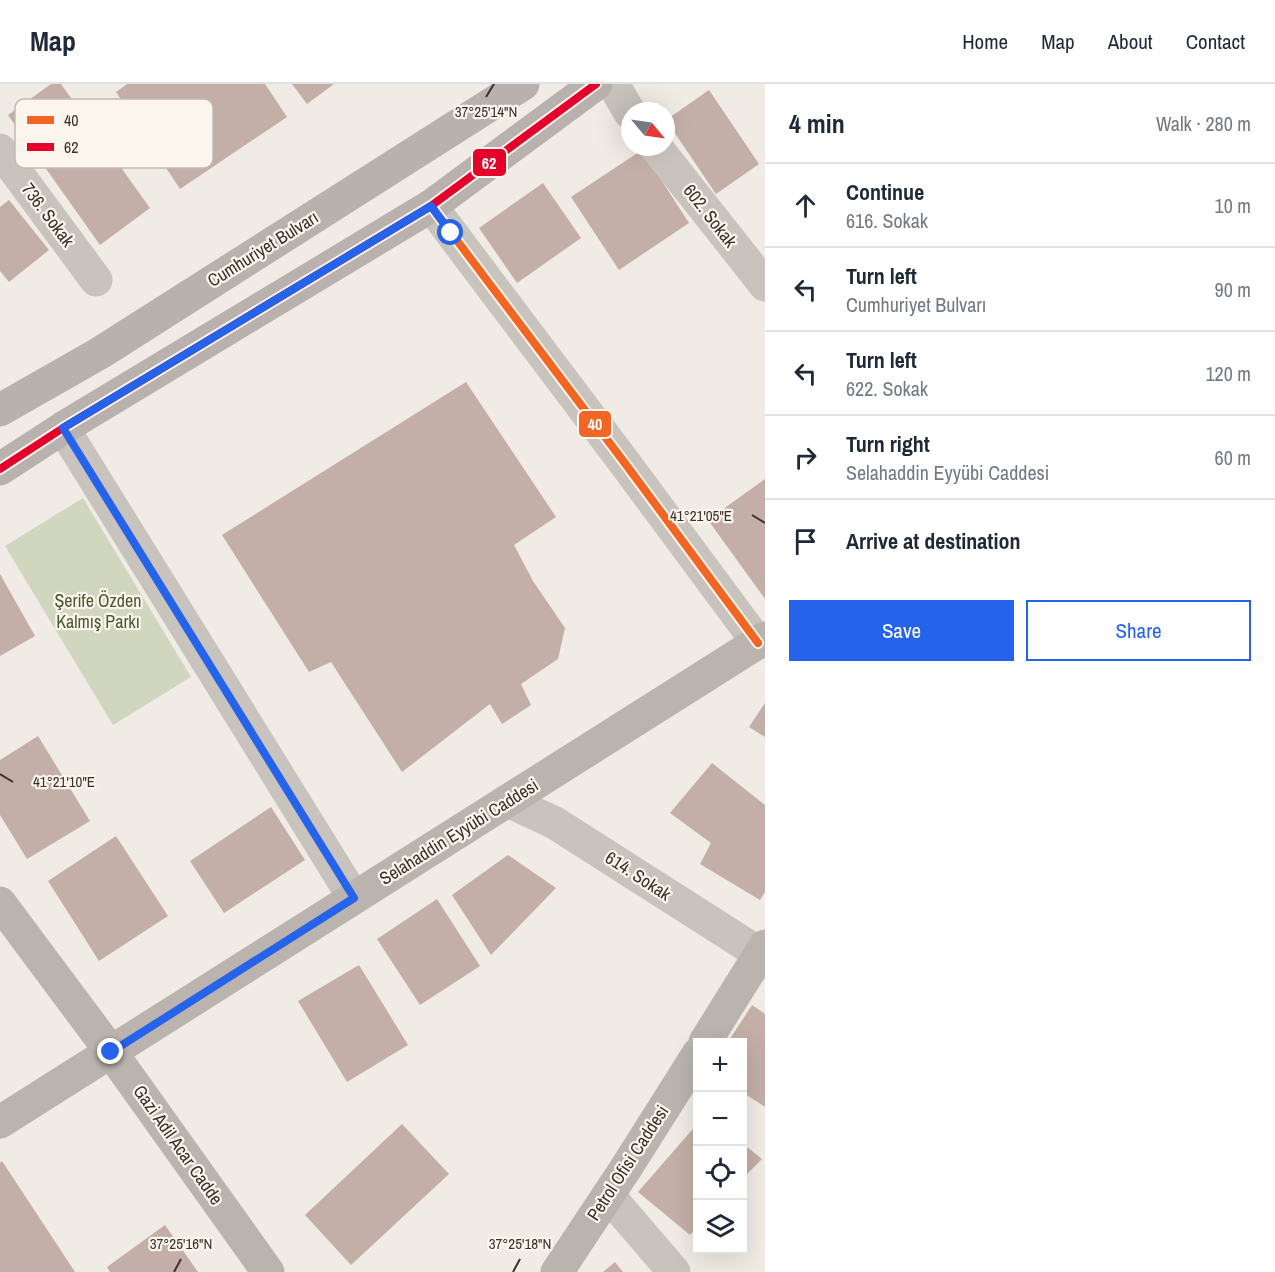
<!DOCTYPE html>
<meta charset="utf-8">
<style>
:root{--surface:#fff;--page:#f6f6f7;--text:#1f2937;--muted:#747a83;--line:#e0e1e3;--accent:#2563eb}
body{margin:0;font-family:"Archivo Narrow",sans-serif;background:var(--page);color:var(--text)}
.controls{position:absolute;right:18px;bottom:18px;display:grid;overflow:hidden;border-radius:0px;box-shadow:0 6px 24px #0002}
.controls button{width:54px;height:54px;display:grid;place-items:center;padding:0;border:0;border-bottom:2px solid var(--line);background:var(--surface);color:var(--text);font:30px sans-serif}
.compass{position:absolute;left:621px;top:18px;width:54px;height:54px;border-radius:50%;background:var(--surface);box-shadow:0 6px 24px #0002;rotate:119deg}
.stop{position:absolute;width:18px;height:18px;margin:-14px;border:4px solid #2563eb;border-radius:50%;background:#fff}
.stop.end{background:#2563eb;border-color:#fff;box-shadow:0 2px 6px #0008}
.list{margin:0;padding:0;list-style:none}
h2{display:flex;justify-content:space-between;align-items:center;height:78px;margin:0;padding:0 24px;font-size:26px}
h2 small{font-size:20px;font-weight:400;color:var(--muted)}
.list li{display:grid;grid-template-columns:39px 1fr auto;gap:18px;align-items:center;box-sizing:border-box;height:84px;padding:0 24px;border-top:2px solid var(--line)}
.list b{display:block;font-size:22px;white-space:nowrap}
.list p{margin:0;font-size:20px;white-space:nowrap;color:var(--muted)}
.list em{font-size:20px;font-style:normal;color:var(--muted)}
.actions{display:flex;gap:12px;padding:18px 24px}
.actions a{flex:1;padding:14px 0;border:2px solid var(--accent);border-radius:0px;text-align:center;font-size:21px;color:var(--accent)}
.actions .main{background:var(--accent);color:#fff}
.icon{flex:none;width:33px;height:33px;fill:none;stroke:currentColor;stroke-width:2;stroke-linecap:round;stroke-linejoin:round}
.map{position:relative;flex:none;width:765px;height:1188px;overflow:hidden}
header{display:flex;align-items:center;gap:36px;box-sizing:border-box;height:84px;padding:0 30px;background:var(--surface);border-bottom:2px solid var(--line)}
header strong{font-size:28px}
nav{display:flex;gap:33px;margin-inline-start:auto;font-size:21px}
main{display:flex}
aside{flex:1;background:var(--surface)}
.map>svg:first-child{display:block}
</style>
<header>
<strong>Map</strong>
<nav><a>Home</a><a>Map</a><a>About</a><a>Contact</a></nav>
</header>
<main>
<div class="map">
<svg width="765" height="1188" viewBox="0 0 765 1188">
<rect width="100%" height="100%" fill="#f0ebe5"/>
<path fill="#d1d6bf" d="M 83,414 L 191,593 L 113,641 L 5,462 Z"/>
<path fill="#c3afa7" d="M 51,0 L 61,0 L 150,124 L 100,161 L 8,31 Z
M 127,0 L 265,0 L 287,33 L 180,105 L 116,8 Z
M 292,0 L 334,0 L 307,20 Z
M 709,6 L 759,80 L 716,110 L 666,36 Z
M 642,66 L 689,139 L 619,186 L 571,113 Z
M 543,99 L 581,154 L 517,199 L 479,144 Z
M 9,116 L 49,166 L 9,198 L 0,187 L 0,123 Z
M 466,298 L 556,433 L 514,461 L 533,497 L 565,544 L 558,575 L 521,600 L 531,621 L 502,640 L 490,620 L 402,688 L 331,578 L 309,588 L 222,451 Z
M 765,395 L 765,515 L 708,436 Z
M 0,490 L 35,552 L 0,572 Z
M 765,619 L 765,653 L 749,643 Z
M 38,652 L 90,737 L 27,775 L 0,731 L 0,676 Z
M 712,679 L 765,721 L 765,808 L 760,816 L 700,780 L 711,759 L 670,729 Z
M 271,723 L 305,776 L 224,829 L 190,777 Z
M 116,752 L 168,832 L 99,877 L 48,797 Z
M 508,771 L 556,804 L 491,871 L 452,811 Z
M 437,815 L 480,882 L 420,921 L 377,855 Z
M 359,881 L 408,961 L 347,998 L 298,917 Z
M 752,921 L 765,930 L 765,1023 L 742,1008 L 747,1001 L 742,998 L 742,958 L 728,958 Z
M 698,1039 L 698,1143 L 690,1151 L 638,1108 Z
M 402,1040 L 449,1090 L 351,1181 L 305,1131 Z
M 742,1059 L 762,1075 L 742,1095 Z
M 2,1077 L 75,1188 L 0,1188 L 0,1079 Z
M 165,1141 L 198,1188 L 110,1188 L 107,1183 Z
M 615,1178 L 623,1188 L 603,1188 Z"/>
<g fill="none" stroke-linecap="round" stroke-linejoin="round">
<path stroke="#c9c3be" stroke-width="33" d="M 613,0 L 630,29
M 656,63 L 765,201
M 0,66 L 96,196
M 431,122 L 627,382 L 758,559
M 63,344 L 354,814
M 508,717 L 555,739 L 765,873
M 608,1111 L 674,1188"/>
<path stroke="#bab3ae" stroke-width="33" d="M 0,819 L 111,968 L 268,1188
M 705,958 L 765,862
M 0,1038 L 765,554
M 557,1188 L 626,1084 L 698,970"/>
<path stroke="#b8b1ad" stroke-width="33" d="M 0,326 L 100,269 L 523,0
M 0,385 L 63,344 L 431,122 L 596,0"/>
<defs>
<path id="bus-1" d="M 431,122 L 627,382 L 758,559"/>
<path id="bus-2" d="M 0,385 L 63,344 L 431,122 L 596,0"/>
</defs>
<use href="#bus-1" stroke="#fbf5ee" stroke-width="12"/>
<use href="#bus-2" stroke="#fbf5ee" stroke-width="12"/>
<use href="#bus-1" stroke="#f26522" stroke-width="8"/>
<use href="#bus-2" stroke="#e4002b" stroke-width="8"/>
</g>
<g fill="none" stroke-linecap="round" stroke-linejoin="round">
<path stroke="#2563eb" stroke-width="8" d="M 111,968 L 354,814 L 63,344 L 431,122 L 451,149"/>
</g>
<path fill="none" stroke="#3b302b" stroke-width="2" d="M 486,13 L 494,0M 752,431 L 765,439M 0,690 L 13,698M 174,1188 L 181,1175M 513,1188 L 520,1175"/>
<g text-anchor="middle" stroke-width="4.5" stroke-linejoin="round" paint-order="stroke">
<g font-size="18" fill="#3b302b" stroke="#fbf5ee">
<text transform="translate(48 131) rotate(53)" y="6">736. Sokak</text>
<text transform="translate(710 132) rotate(52)" y="6">602. Sokak</text>
<text transform="translate(263 165) rotate(-32)" y="6">Cumhuriyet Bulvarı</text>
<text transform="translate(459 748) rotate(-32)" y="6">Selahaddin Eyyübi Caddesi</text>
<text transform="translate(638 792) rotate(33)" y="6">614. Sokak</text>
<text transform="translate(178 1061) rotate(55)" y="6">Gazi Adil Acar Cadde</text>
<text transform="translate(628 1079) rotate(-57)" y="6">Petrol Ofisi Caddesi</text>
</g>
<g font-size="18" fill="#4a5a2e" stroke="#fbf5ee">
<text x="98" y="523">Şerife Özden<tspan x="98" dy="21">Kalmış Parkı</tspan></text>
</g>
</g>
<rect x="15" y="15" width="198" height="69" rx="9" fill="#fbf5ee" stroke="#c1bab4" stroke-width="1.5"/>
<rect x="27" y="32" width="27" height="8" fill="#f26522"/>
<rect x="27" y="59" width="27" height="8" fill="#e4002b"/>
<g font-size="16" fill="#3b302b">
<text x="64" y="42">40</text>
<text x="64" y="69">62</text>
</g>
<g font-size="15" text-anchor="middle" fill="#3b302b" stroke="#fbf5ee" stroke-width="4.5" stroke-linejoin="round" paint-order="stroke">
<text x="486" y="33">37°25'14"N</text>
<text x="701" y="437">41°21'05"E</text>
<text x="64" y="703">41°21'10"E</text>
<text x="181" y="1165">37°25'16"N</text>
<text x="520" y="1165">37°25'18"N</text>
</g>
<g stroke="#fbf5ee" stroke-width="2">
<rect x="472" y="64" width="35" height="29" rx="6" fill="#e4002b"/>
<rect x="578" y="326" width="34" height="28" rx="6" fill="#f26522"/>
</g>
<g font-size="16" text-anchor="middle" font-weight="bold" fill="#fff">
<text x="489" y="85">62</text>
<text x="595" y="346">40</text>
</g>
</svg>
<div class="controls">
<button>+</button>
<button>−</button>
<button><svg class="icon" aria-label="locate" viewBox="0 0 24 24"><circle cx="12" cy="12" r="6"/><path d="M12 2v4M12 18v4M2 12h4M18 12h4"/></svg></button>
<button><svg class="icon" aria-label="layers" viewBox="0 0 24 24"><path d="M12 4l9 5-9 5-9-5zM3 14l9 5 9-5"/></svg></button>
</div>
<svg class="compass" viewBox="-18 -18 36 36"><path d="M0-13l5 13h-10z" fill="#e53935"/><path d="M0 13l5-13h-10z" fill="#747a83"/></svg>
<div class="stop" style="left:451px;top:149px"></div>
<div class="stop end" style="left:111px;top:968px"></div>
</div>
<aside>
<h2>4 min<small>Walk · 280 m</small></h2>
<ul class="list">
<li><svg class="icon" aria-label="ahead" viewBox="0 0 24 24"><path d="M12 20V5M6 11l6-6 6 6"/></svg><div><b>Continue</b><p>616. Sokak</p></div><em>10 m</em></li>
<li><svg class="icon" aria-label="left" viewBox="0 0 24 24"><path d="M17 20v-9H6M10 6l-5 5 5 5"/></svg><div><b>Turn left</b><p>Cumhuriyet Bulvarı</p></div><em>90 m</em></li>
<li><svg class="icon" aria-label="left" viewBox="0 0 24 24"><path d="M17 20v-9H6M10 6l-5 5 5 5"/></svg><div><b>Turn left</b><p>622. Sokak</p></div><em>120 m</em></li>
<li><svg class="icon" aria-label="right" viewBox="0 0 24 24"><path d="M7 20v-9h11M14 6l5 5-5 5"/></svg><div><b>Turn right</b><p>Selahaddin Eyyübi Caddesi</p></div><em>60 m</em></li>
<li><svg class="icon" aria-label="arrive" viewBox="0 0 24 24"><path d="M6 21V4h12l-3 4 3 4H6"/></svg><div><b>Arrive at destination</b></div></li>
</ul>
<div class="actions"><a class="main">Save</a><a>Share</a></div>
</aside>
</main>
